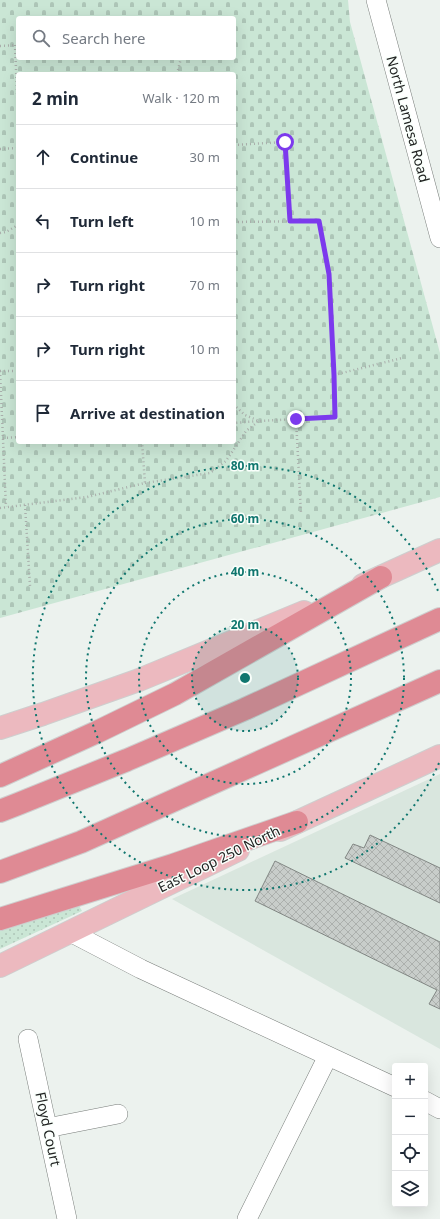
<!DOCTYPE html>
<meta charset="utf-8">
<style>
:root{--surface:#fff;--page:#f6f6f7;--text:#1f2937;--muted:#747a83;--line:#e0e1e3}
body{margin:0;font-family:"Noto Sans",sans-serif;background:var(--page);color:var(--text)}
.controls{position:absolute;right:12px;bottom:12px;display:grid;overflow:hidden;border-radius:4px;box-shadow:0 4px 16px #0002}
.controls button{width:36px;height:36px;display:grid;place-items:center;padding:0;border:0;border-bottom:1px solid var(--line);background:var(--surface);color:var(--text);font:20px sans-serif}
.stop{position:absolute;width:12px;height:12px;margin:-9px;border:3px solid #7c3aed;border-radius:50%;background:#fff}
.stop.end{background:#7c3aed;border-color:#fff;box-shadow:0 1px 4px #0008}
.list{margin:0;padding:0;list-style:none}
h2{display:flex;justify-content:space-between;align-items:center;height:52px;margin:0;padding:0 16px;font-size:17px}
h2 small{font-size:13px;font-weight:400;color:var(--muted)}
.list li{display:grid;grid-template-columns:26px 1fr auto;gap:12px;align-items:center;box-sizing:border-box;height:64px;padding:0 16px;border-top:1px solid var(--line)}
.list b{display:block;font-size:15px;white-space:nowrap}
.list em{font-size:13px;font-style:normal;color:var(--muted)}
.icon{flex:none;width:22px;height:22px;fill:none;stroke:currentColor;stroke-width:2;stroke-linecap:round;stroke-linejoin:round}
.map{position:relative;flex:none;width:440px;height:1219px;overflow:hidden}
.search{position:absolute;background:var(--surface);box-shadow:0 4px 16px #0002;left:16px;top:16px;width:220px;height:44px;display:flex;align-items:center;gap:10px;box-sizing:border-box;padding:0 14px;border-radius:4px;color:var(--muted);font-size:15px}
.panel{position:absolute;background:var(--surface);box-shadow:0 4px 16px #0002;left:16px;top:72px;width:220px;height:372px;border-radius:4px}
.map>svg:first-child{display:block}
</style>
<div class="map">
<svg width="440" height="1219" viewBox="0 0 440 1219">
<defs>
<pattern id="grass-dots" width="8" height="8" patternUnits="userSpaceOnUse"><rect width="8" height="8" fill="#cae6d5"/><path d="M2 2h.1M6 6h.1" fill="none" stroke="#adc5b7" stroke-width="1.8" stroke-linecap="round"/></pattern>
<pattern id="cemetery-stones" width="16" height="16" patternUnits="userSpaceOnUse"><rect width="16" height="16" fill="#cae6d5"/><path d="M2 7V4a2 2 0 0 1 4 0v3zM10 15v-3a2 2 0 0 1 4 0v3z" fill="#adc5b7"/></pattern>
<pattern id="building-cross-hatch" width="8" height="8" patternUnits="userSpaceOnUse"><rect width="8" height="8" fill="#c8cdca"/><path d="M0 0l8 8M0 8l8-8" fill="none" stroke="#acb0ad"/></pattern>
</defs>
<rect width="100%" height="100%" fill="#ecf2ee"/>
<path fill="#d9e6de" d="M 440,774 L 440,1049 L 172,899 Z"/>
<path fill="url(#grass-dots)" d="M 78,904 L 82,911 L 0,949 L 0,931 Z"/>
<path fill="url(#cemetery-stones)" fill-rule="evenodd" d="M 0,0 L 348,0 L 350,22 L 440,353 L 440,497 L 0,618 ZM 18,18 L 234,18 L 234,58 L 18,58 ZM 18,74 L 234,74 L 234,442 L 18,442 Z"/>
<path fill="url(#building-cross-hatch)" stroke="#828784" d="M 370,835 L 440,868 L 440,903 L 345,858 L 353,844 L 364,848 Z
M 275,861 L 440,942 L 440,1009 L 429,1004 L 437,990 L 255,901 Z"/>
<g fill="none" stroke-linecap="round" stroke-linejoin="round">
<defs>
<path id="minor" d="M 376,0 L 440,238
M 70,932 L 141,969 L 395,1087
M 28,1039 L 67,1219
M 425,1101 L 440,1109
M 47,1128 L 118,1114
M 247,1219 L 328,1056"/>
<path id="major" d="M 363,585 L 440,550
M 0,728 L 43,714 L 139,680 L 304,612
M 280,830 L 440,756
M 0,966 L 238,850"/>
<path id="highway" d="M 0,776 L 97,732 L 175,694 L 381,577
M 0,811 L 18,804 L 127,760 L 245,709 L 440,619
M 0,872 L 81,842 L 440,681
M 0,919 L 173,865 L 297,822"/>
</defs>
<use href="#minor" stroke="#787d7a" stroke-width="20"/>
<use href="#major" stroke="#cecece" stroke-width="24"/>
<use href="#highway" stroke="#cecece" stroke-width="24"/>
<path stroke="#a9aeab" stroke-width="2.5" stroke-dasharray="1 3" stroke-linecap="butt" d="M 15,45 L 18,116
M 0,46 L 18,45
M 177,74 L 181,58
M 234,145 L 285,142 L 290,221
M 0,149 L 18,148
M 234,222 L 319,221 L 329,274 L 334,375 L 335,417 L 259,421 L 245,415 L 234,405
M 0,233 L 6,232 L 18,225
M 0,371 L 6,507
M 0,371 L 18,371
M 334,375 L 402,358
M 296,419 L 301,514
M 3,438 L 18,437
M 145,483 L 210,473 L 226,461 L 246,431 L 259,421 L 234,423
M 25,505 L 30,586
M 0,508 L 87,497 L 145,483 L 142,442"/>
<use href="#minor" stroke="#fff" stroke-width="19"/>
<use href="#major" stroke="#ecb9bf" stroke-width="22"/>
<use href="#highway" stroke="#df8a94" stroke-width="22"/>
</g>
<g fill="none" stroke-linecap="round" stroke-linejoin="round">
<path stroke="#7c3aed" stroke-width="5" d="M 285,142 L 290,221 L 319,221 L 329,274 L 334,375 L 335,417 L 296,419"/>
</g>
<circle cx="245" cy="678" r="53" fill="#0f766e" fill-opacity=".12"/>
<g fill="none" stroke="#0f766e" stroke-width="2" stroke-dasharray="2 4">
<circle cx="245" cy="678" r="53"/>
<circle cx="245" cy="678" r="106"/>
<circle cx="245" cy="678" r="159"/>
<path d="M439 763A212 212 0 1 1 439 593"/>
</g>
<g text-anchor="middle" stroke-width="3" stroke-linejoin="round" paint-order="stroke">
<g font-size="14" fill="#202221" stroke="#f9fffb">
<text transform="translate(408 119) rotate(75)" y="5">North Lamesa Road</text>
<text transform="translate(219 859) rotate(-26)" y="5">East Loop 250 North</text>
<text transform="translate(48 1129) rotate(78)" y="5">Floyd Court</text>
</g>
</g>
<circle cx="245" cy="678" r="6" fill="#0f766e" stroke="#f9fffb" stroke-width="2"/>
<g font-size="12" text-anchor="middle" font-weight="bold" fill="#0f766e" stroke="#f9fffb" stroke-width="3" stroke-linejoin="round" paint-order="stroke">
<text x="245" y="470">80 m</text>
<text x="245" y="523">60 m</text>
<text x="245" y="576">40 m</text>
<text x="245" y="629">20 m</text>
</g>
</svg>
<div class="controls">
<button>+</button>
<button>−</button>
<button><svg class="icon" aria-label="locate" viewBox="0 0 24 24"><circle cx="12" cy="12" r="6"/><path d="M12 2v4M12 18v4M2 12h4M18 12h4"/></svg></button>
<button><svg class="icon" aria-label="layers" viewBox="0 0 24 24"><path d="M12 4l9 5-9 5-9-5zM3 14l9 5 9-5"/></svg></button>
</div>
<div class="stop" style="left:285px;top:142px"></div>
<div class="stop end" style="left:296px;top:419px"></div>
<div class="search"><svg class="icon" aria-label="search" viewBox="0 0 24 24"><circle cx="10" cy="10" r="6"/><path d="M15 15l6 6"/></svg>Search here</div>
<section class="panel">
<h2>2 min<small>Walk · 120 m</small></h2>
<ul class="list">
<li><svg class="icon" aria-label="ahead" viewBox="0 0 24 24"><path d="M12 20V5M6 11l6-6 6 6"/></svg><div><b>Continue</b></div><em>30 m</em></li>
<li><svg class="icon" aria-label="left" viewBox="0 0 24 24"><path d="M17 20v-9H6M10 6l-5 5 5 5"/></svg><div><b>Turn left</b></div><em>10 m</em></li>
<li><svg class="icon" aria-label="right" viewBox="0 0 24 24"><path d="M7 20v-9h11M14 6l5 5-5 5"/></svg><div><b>Turn right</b></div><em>70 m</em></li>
<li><svg class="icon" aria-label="right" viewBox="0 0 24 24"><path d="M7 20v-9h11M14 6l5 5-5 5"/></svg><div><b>Turn right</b></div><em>10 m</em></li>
<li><svg class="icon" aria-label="arrive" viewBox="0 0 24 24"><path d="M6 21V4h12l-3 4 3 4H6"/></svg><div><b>Arrive at destination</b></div></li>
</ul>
</section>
</div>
